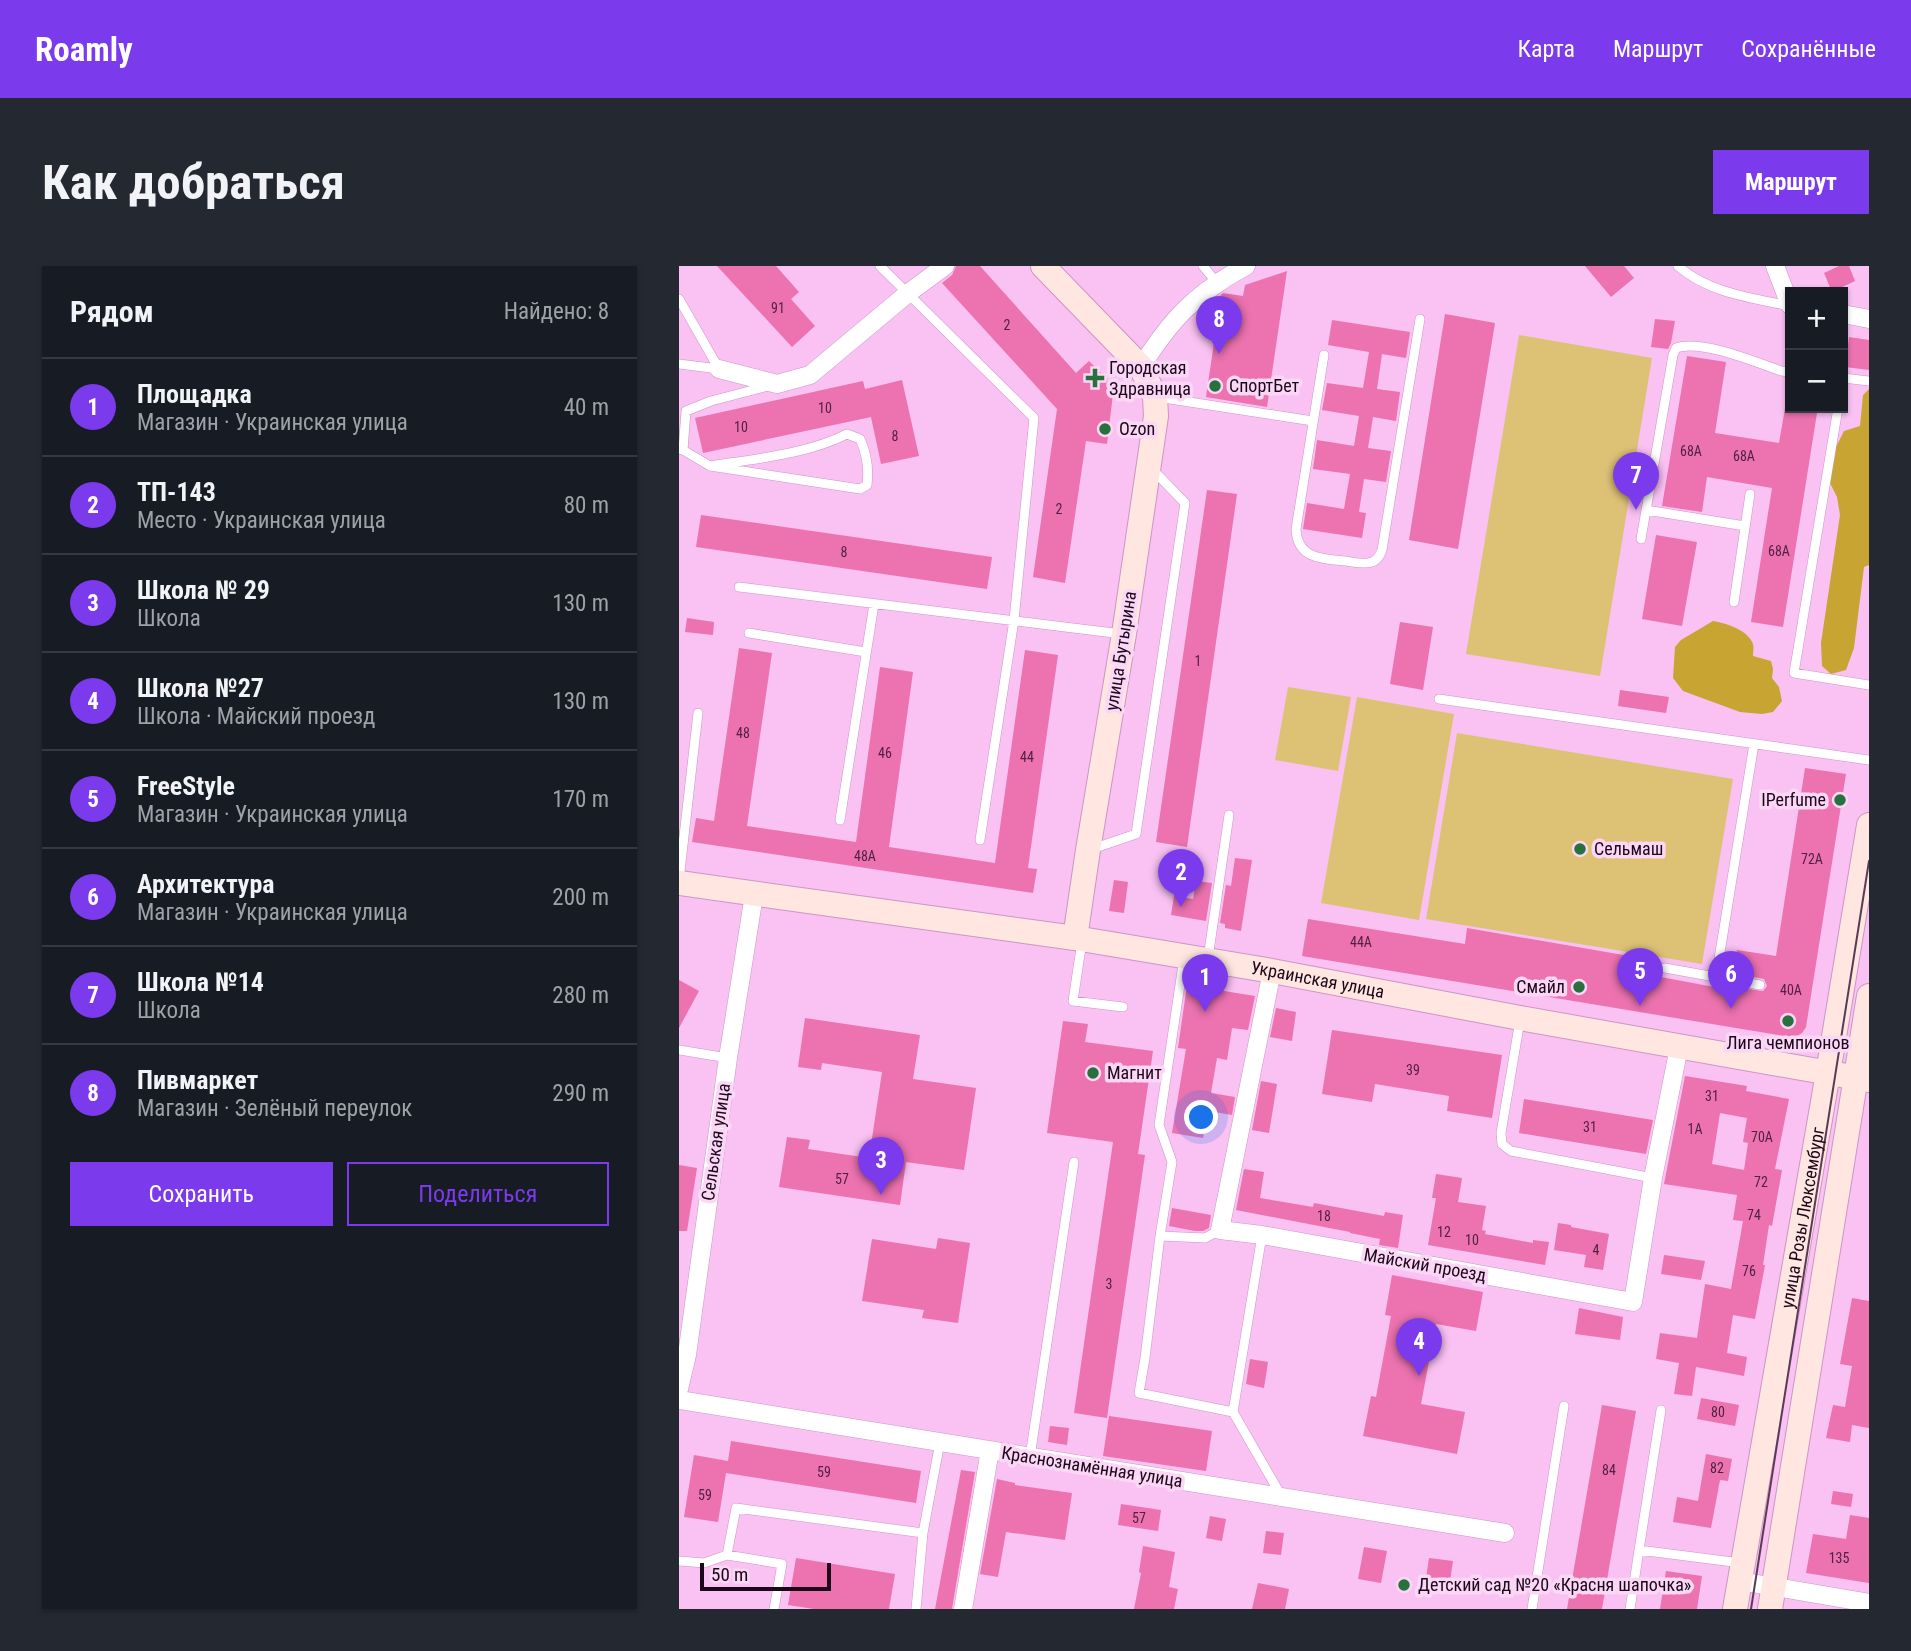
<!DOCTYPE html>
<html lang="ru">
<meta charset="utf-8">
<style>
:root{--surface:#171b24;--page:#242831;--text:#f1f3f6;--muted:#9ea1a6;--line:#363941;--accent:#7c3aed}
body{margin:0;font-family:"Roboto Condensed",sans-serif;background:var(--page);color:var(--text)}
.controls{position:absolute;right:21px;top:21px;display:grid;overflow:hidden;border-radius:0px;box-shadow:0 2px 5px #0004}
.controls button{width:63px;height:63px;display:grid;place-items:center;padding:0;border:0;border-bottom:2px solid var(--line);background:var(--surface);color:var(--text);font:35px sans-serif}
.scale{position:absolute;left:21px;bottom:18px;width:131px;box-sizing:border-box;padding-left:7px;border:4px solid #1c081a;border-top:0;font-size:19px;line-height:24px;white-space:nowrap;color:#1c081a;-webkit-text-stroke:5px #fad7f5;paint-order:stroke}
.you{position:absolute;left:523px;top:852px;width:24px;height:24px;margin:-18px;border:5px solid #fff;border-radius:50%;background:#1a73e8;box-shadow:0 0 0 10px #1a73e833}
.badge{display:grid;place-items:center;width:46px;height:46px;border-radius:50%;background:var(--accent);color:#fff;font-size:23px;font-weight:700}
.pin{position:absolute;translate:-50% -58px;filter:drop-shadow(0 2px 4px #0008)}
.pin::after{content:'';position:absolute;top:37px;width:24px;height:21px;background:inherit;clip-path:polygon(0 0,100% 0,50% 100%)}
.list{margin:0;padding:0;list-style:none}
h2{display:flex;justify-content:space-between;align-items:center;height:91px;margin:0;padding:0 28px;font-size:30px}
h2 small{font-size:23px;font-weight:400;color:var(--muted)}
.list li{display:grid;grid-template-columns:46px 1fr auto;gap:21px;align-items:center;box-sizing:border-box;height:98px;padding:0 28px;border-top:2px solid var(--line)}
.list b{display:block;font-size:26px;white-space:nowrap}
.list p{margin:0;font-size:23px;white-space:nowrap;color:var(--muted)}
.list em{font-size:23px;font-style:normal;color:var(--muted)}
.actions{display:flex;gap:14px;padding:21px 28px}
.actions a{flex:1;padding:16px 0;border:2px solid var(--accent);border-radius:0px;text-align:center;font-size:24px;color:var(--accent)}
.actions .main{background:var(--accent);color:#fff}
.map{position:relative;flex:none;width:1190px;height:1343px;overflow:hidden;border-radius:0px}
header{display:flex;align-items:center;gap:42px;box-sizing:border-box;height:98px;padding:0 35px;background:var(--accent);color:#fff}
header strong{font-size:33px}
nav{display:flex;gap:38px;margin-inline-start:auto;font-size:24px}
.intro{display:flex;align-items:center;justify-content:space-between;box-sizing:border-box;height:168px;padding:0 42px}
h1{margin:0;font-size:49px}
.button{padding:18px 32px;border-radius:0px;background:var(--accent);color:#fff;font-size:24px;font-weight:700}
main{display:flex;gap:42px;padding:0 42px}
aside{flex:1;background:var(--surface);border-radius:0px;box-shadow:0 2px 5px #0004}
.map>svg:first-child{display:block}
</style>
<header>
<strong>Roamly</strong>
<nav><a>Карта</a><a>Маршрут</a><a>Сохранённые</a></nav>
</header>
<div class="intro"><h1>Как добраться</h1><a class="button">Маршрут</a></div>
<main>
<aside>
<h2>Рядом<small>Найдено: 8</small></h2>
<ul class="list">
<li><span class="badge">1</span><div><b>Площадка</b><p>Магазин · Украинская улица</p></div><em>40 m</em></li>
<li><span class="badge">2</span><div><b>ТП-143</b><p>Место · Украинская улица</p></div><em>80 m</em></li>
<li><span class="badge">3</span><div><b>Школа № 29</b><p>Школа</p></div><em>130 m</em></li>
<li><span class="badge">4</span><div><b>Школа №27</b><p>Школа · Майский проезд</p></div><em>130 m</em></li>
<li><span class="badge">5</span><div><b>FreeStyle</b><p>Магазин · Украинская улица</p></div><em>170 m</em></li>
<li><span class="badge">6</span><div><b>Архитектура</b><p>Магазин · Украинская улица</p></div><em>200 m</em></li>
<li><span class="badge">7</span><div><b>Школа №14</b><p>Школа</p></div><em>280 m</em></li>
<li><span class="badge">8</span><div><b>Пивмаркет</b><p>Магазин · Зелёный переулок</p></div><em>290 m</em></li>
</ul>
<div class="actions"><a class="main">Сохранить</a><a>Поделиться</a></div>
</aside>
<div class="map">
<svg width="1190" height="1343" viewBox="0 0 1190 1343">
<rect width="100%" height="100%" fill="#fac1f3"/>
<path fill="#ddc276" d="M 840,69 L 973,92 L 921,410 L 787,388 Z
M 609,421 L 672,431 L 659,505 L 596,494 Z
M 678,431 L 775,448 L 740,654 L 642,637 Z
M 778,467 L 1054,513 L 1023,698 L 747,653 Z"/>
<path fill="#c8a432" d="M 1190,123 L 1190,299 L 1185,301 L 1175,382 L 1167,404 L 1152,408 L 1143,400 L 1142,377 L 1161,249 L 1158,231 L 1150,215 L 1153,189 L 1165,165 L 1181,160 L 1184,129 Z
M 1034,355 C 1047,357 1069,364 1074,378 C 1075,382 1074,386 1074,390 L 1092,395 L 1094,403 L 1093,412 L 1100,421 L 1103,435 L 1094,446 L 1083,448 L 1061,446 L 1004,425 L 994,412 L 996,381 L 1002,374 Z"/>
<path fill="#ec72b0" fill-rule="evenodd" d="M 38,0 L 97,0 L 120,26 L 112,33 L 136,60 L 113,81 Z
M 277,0 L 301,0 L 397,107 L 410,95 L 427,112 L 434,128 L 428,178 L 407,175 L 386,317 L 354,311 L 378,143 L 263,17 L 273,9 Z
M 906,0 L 945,0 L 955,12 L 932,31 Z
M 1160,0 L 1170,0 L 1176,15 L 1153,26 L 1145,7 Z
M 608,5 L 588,141 L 527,131 L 542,29 L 544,27 L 564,30 L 566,19 Z
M 766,48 L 816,57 L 779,283 L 730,274 Z
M 976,53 L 996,55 L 992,77 L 989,83 L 972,81 Z
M 653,54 L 731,66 L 727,92 L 703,88 L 698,123 L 721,126 L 717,155 L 694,151 L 689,182 L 712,185 L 707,216 L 685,213 L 680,246 L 687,247 L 683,272 L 624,263 L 628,237 L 665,243 L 671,208 L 634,203 L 638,174 L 675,180 L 680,150 L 643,144 L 648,117 L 684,122 L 690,86 L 649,79 Z
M 1170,71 L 1190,74 L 1190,104 L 1166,101 Z
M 1008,90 L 1047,96 L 1036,167 L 1100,177 L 1106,142 L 1138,147 L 1104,361 L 1072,356 L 1093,222 L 1028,211 L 1023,246 L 983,240 Z
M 223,114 L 240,190 L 202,198 L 192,151 L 24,187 L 16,152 L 184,115 L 186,123 Z
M 528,224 L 558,228 L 508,581 L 477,576 Z
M 22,249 L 313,291 L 308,323 L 17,281 Z
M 977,269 L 1018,276 L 1003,360 L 963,353 Z
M 8,352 L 35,356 L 34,369 L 6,366 Z
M 721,356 L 754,361 L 744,424 L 711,418 Z
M 60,382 L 93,387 L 68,560 L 177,576 L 201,401 L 234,406 L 210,581 L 316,597 L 346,384 L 379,389 L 349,602 L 358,603 L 354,627 L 13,576 L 17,552 L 35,555 Z
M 941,424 L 990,431 L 987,447 L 939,440 Z
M 1126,502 L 1167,508 L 1127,761 L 1123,767 L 1118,770 L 1111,771 L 623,690 L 629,653 L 786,678 L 788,662 L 973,694 L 971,709 L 1051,724 L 1052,721 L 1084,725 L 1088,720 L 1085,713 L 1054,707 L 1058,684 L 1097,690 Z
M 556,592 L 573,594 L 562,665 L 546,662 L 546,658 L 541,657 L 547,619 L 552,620 Z
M 435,614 L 449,616 L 445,647 L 430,645 Z
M 517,615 L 533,617 L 527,655 L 492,649 L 495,630 L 514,633 Z
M 0,714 L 20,725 L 0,762 Z
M 508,719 L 576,730 L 569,764 L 553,762 L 548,794 L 538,792 L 532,827 L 556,831 L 553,849 L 529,845 L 524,872 L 493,867 L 507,783 L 499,782 Z
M 597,742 L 617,746 L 613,775 L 591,771 Z
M 126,752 L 241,769 L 234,813 L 297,822 L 285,904 L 227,896 L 221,939 L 100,921 L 108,871 L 131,874 L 129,883 L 190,892 L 203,806 L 143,797 L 142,804 L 119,801 Z
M 384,755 L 409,758 L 406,776 L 474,785 L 459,888 L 466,889 L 428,1152 L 395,1147 L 434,876 L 368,867 Z
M 653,764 L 823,789 L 813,852 L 768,845 L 770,830 L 696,818 L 693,836 L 643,828 Z
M 1006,810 L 1068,820 L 1067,825 L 1110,833 L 1096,903 L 1103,904 L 1093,960 L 1090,959 L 1084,999 L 1086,999 L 1076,1053 L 1054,1049 L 1048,1087 L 1068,1091 L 1065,1110 L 1017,1101 L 1013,1130 L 995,1128 L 1000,1097 L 977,1093 L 981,1067 L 1018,1072 L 1026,1018 L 1052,1023 L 1064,955 L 1054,954 L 1058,929 L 985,918 ZM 1041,847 L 1068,852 L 1064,876 L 1069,877 L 1065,904 L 1033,898 Z
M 582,815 L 598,818 L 590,867 L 573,864 Z
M 845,833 L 974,854 L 967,888 L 840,867 Z
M 0,899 L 18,902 L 8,965 L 0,965 Z
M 565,903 L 585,906 L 581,932 L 634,941 L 635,937 L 705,950 L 706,946 L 724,949 L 719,982 L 700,979 L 701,973 L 671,967 L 671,966 L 557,944 Z
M 757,908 L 783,912 L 779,936 L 807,940 L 803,964 L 807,965 L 806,968 L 854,977 L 854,974 L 870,976 L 866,999 L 749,979 L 757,932 L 753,932 Z
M 493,942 L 532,949 L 530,962 L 524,965 L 516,965 L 490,960 Z
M 879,957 L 892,959 L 892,961 L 930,968 L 924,1004 L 905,1001 L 907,989 L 875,984 Z
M 259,972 L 291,977 L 279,1057 L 243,1052 L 245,1044 L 183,1035 L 193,973 L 257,983 Z
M 985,989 L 1026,995 L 1022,1014 L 982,1008 Z
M 713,1009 L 804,1026 L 797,1065 L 757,1058 L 742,1138 L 786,1146 L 778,1188 L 684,1170 L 692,1130 L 697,1131 L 712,1050 L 706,1049 Z
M 1173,1032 L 1190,1035 L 1190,1162 L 1173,1159 L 1171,1176 L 1147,1172 L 1154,1139 L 1166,1141 L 1173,1100 L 1161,1098 Z
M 900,1042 L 944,1051 L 941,1074 L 896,1068 Z
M 571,1093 L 589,1096 L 585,1122 L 567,1118 Z
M 1022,1132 L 1060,1139 L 1056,1160 L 1018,1153 Z
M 923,1139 L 957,1145 L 923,1343 L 888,1343 Z
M 430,1150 L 533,1165 L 527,1205 L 424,1190 Z
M 371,1160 L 390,1162 L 388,1179 L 369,1176 Z
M 52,1175 L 242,1205 L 237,1237 L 47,1207 L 39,1256 L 5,1251 L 15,1189 L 49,1195 Z
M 1027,1188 L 1053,1193 L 1049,1215 L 1041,1214 L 1032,1262 L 994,1256 L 998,1231 L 1019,1235 Z
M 282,1204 L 296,1206 L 273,1343 L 256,1343 Z
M 318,1213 L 336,1217 L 336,1219 L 393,1227 L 386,1274 L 327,1266 L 319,1311 L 301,1308 Z
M 1154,1225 L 1174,1228 L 1172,1241 L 1152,1238 Z
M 442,1238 L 482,1244 L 479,1265 L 439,1259 Z
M 1171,1249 L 1190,1252 L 1190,1317 L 1127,1307 L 1134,1268 L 1167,1273 Z
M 531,1250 L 547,1253 L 543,1275 L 527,1272 Z
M 587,1265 L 605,1267 L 602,1289 L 584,1287 Z
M 464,1280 L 496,1286 L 490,1321 L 499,1323 L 495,1343 L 455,1343 L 462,1307 L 460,1306 Z
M 685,1281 L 708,1285 L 702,1317 L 679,1313 Z
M 117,1292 L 216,1308 L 210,1343 L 135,1343 L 109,1339 Z
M 750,1292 L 774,1295 L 771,1315 L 747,1312 Z
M 987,1305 L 1023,1310 L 1018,1343 L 981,1343 Z
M 579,1317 L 610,1323 L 606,1343 L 573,1343 Z"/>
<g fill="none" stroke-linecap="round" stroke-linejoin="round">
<defs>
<path id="lane" d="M 201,0 L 355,152 L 335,354 L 301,574
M 524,0 L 538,17
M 999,0 C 1030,27 1072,32 1111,40
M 0,33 L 40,103
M 645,89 L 617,263 C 618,292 642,293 666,295 C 674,296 685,299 693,296 C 699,294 701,289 703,284 L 741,53
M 0,98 L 40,103
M 1164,112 L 1190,115
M 478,131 L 634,155
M 1159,142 L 1115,407 L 1190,419
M 0,183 L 4,184 L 7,145 L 32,135 L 89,120
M 4,184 L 31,200 L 181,223 L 188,219 C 190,203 188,188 181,173 L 168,168 C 129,188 75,193 31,200
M 967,244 L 1066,260
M 962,273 L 994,89 L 997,82 C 1022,73 1077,96 1102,105 L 1111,106
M 60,321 L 443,368
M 1055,336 L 1071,228
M 70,367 L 187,386
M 760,433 L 1190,494
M 161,554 L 195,338
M 413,583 L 457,568 L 506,237 L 474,204
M 0,614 L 19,447
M 403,675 L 394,735 L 444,741
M 505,692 L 480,859 L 493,896 L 481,970 L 466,1092 L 460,1127 L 554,1146 L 603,1231
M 529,692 L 550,549
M 986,702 L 1081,719
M 1037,711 L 1075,478
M 841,754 L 822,867 L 823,878 L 832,885 L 974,912
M 0,784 L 49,792
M 481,970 L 526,972 L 541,964
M 554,1146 L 583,969
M 351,1191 L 395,896
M 244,1267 L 261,1176
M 960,1284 L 982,1144
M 48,1289 L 57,1242 L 244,1267 L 237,1343
M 0,1295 L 25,1297 L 48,1289 L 103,1298 L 95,1343
M 853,1343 L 885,1140
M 951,1343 L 960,1284 L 1062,1297"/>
<path id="street" d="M 1096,0 L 1111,39
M 1164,48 L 1190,53
M 462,101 C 492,53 517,27 567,0
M 40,103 L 98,118 L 131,109 L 228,28 L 266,0
M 593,705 L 541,964 L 583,969 L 954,1036 L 974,912 L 1000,781
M 0,1123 L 8,1089 L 49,792 L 75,629
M 0,1134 L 826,1267
M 1061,1315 L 1190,1337
M 284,1343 L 311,1184"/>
<g id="secondary">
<path d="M 364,0 L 462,101 L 476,131 L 477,150 L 445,368 L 409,584 L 396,672"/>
<path id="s1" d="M 0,617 L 396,672 L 593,705 L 841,752 L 1190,814"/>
<path id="s2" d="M 1056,1343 L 1149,807 L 1190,559"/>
<path d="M 1091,1343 L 1190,730"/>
</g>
</defs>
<use href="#lane" stroke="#cc95c6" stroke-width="10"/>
<use href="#street" stroke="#cc95c6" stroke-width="19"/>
<use href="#secondary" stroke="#cc95c6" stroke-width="26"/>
<use href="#lane" stroke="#fff" stroke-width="9"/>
<use href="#street" stroke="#fff" stroke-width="18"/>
<use href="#secondary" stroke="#ffe6e1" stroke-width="24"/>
<path stroke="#593b56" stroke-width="2" d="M 1072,1343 L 1190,595"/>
</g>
<g fill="#28713e" stroke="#fad7f5" stroke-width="2.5">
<path d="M412.5 101.5h7v7h7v7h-7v7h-7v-7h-7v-7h7z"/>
<circle cx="536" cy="120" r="7"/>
<circle cx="426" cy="163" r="7"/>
<circle cx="1161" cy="534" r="7"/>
<circle cx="901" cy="583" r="7"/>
<circle cx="900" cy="721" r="7"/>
<circle cx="1109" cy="755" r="7"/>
<circle cx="414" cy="807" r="7"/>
<circle cx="725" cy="1319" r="7"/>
</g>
<g text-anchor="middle" stroke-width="7" stroke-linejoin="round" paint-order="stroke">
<g font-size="14" fill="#502240">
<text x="99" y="47">91</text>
<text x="328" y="64">2</text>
<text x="146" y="147">10</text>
<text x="62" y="166">10</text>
<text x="216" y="175">8</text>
<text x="1012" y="190">68А</text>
<text x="1065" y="195">68А</text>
<text x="380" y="248">2</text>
<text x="1100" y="290">68А</text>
<text x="165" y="291">8</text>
<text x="519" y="400">1</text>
<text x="64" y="472">48</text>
<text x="206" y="492">46</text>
<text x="348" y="496">44</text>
<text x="186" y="595">48А</text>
<text x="1133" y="598">72А</text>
<text x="682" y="681">44А</text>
<text x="1112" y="729">40А</text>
<text x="734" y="809">39</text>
<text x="1033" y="835">31</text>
<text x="911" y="866">31</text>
<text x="1016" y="868">1А</text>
<text x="1083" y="876">70А</text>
<text x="163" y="918">57</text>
<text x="1082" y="921">72</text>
<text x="1075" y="954">74</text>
<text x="645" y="955">18</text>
<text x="765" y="971">12</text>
<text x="793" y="979">10</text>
<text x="917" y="989">4</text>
<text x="1070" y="1010">76</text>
<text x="430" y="1023">3</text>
<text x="1039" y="1151">80</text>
<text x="1038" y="1207">82</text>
<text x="930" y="1209">84</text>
<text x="145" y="1211">59</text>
<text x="26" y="1234">59</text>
<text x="460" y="1257">57</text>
<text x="1160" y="1297">135</text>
</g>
<g font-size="18" fill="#1c081a" stroke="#fad7f5" text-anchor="start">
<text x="430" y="108">Городская<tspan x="430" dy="21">Здравница</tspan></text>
<text x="550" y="126">СпортБет</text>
<text x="440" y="169">Ozon</text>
<text x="1147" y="540" text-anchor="end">IPerfume</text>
<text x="915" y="589">Сельмаш</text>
<text x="886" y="727" text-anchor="end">Смайл</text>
<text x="1109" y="783" text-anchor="middle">Лига чемпионов</text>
<text x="428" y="813">Магнит</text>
<text x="739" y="1325">Детский сад №20 «Красня шапочка»</text>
</g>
<g font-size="18" fill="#1c081a" stroke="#fad7f5">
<text transform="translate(442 385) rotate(-81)" y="6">улица Бутырина</text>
<text dy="6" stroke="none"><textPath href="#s1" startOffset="646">Украинская улица</textPath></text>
<text transform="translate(37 876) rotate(-82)" y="6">Сельская улица</text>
<text dy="6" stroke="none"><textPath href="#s2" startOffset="397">улица Розы Люксембург</textPath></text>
<text transform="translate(746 999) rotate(10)" y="6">Майский проезд</text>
<text transform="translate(413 1201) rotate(9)" y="6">Краснознамённая улица</text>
</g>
</g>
</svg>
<div class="controls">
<button>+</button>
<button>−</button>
</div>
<div class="scale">50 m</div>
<div class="you"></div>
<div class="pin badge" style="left:526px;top:746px">1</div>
<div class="pin badge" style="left:502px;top:641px">2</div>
<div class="pin badge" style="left:202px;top:929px">3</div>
<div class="pin badge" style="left:740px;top:1110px">4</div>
<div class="pin badge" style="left:961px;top:740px">5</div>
<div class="pin badge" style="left:1052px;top:743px">6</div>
<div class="pin badge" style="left:957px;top:244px">7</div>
<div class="pin badge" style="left:540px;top:88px">8</div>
</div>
</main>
